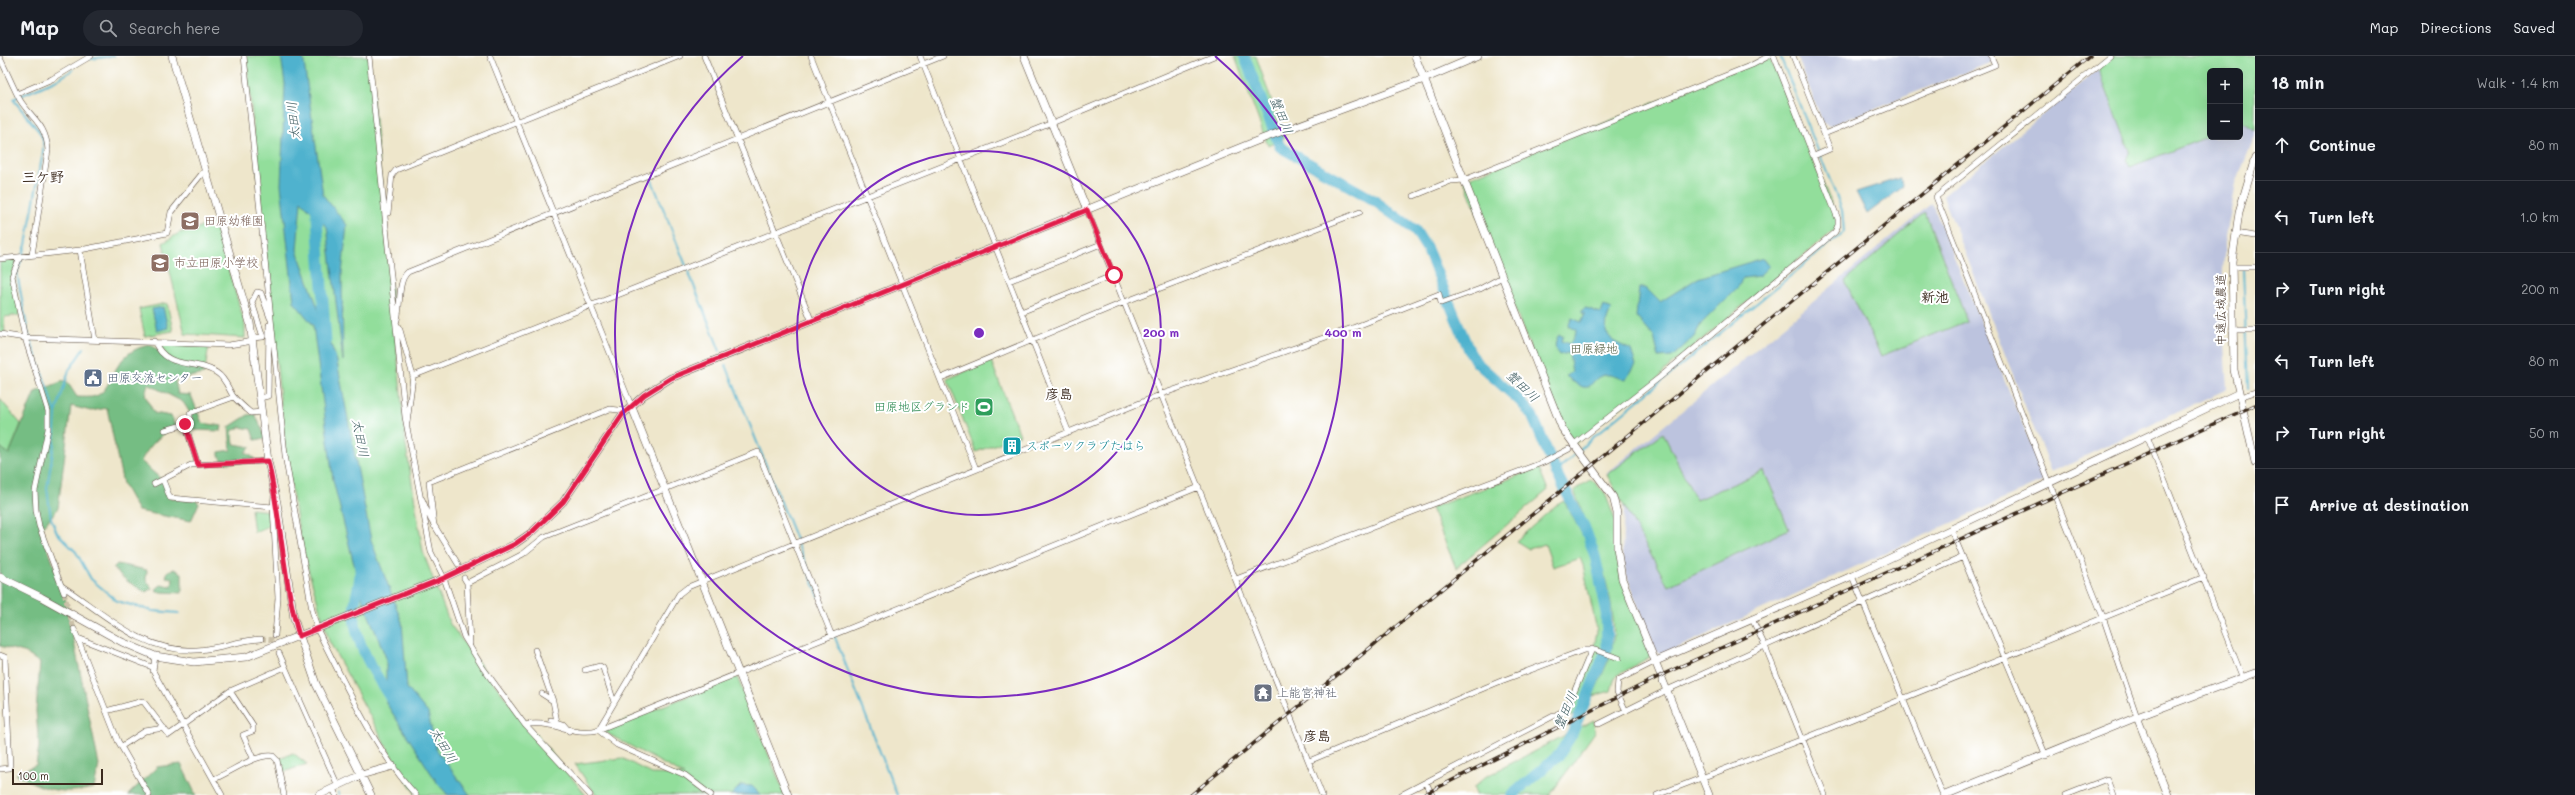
<!DOCTYPE html>
<meta charset="utf-8">
<style>
:root{--surface:#171b24;--page:#242831;--text:#f1f3f6;--muted:#9ea1a6;--line:#363941}
body{margin:0;font-family:Mali,"Klee One",sans-serif;background:var(--page);color:var(--text)}
.controls{position:absolute;right:12px;top:12px;display:grid;overflow:hidden;border-radius:6px;box-shadow:0 4px 16px #0002}
.controls button{width:36px;height:36px;display:grid;place-items:center;padding:0;border:0;border-bottom:1px solid var(--line);background:var(--surface);color:var(--text);font:20px sans-serif}
.scale{position:absolute;left:12px;bottom:10px;width:91px;box-sizing:border-box;padding-left:4px;border:2px solid #3b2a1e;border-top:0;font-size:11px;line-height:14px;white-space:nowrap;color:#3b2a1e;-webkit-text-stroke:3px #fff;paint-order:stroke}
.stop{position:absolute;width:12px;height:12px;margin:-9px;border:3px solid #e11d48;border-radius:50%;background:#fff}
.stop.end{background:#e11d48;border-color:#fff;box-shadow:0 1px 4px #0008}
.list{margin:0;padding:0;list-style:none}
h2{display:flex;justify-content:space-between;align-items:center;height:52px;margin:0;padding:0 16px;font-size:17px}
h2 small{font-size:13px;font-weight:400;color:var(--muted)}
.list li{display:grid;grid-template-columns:26px 1fr auto;gap:12px;align-items:center;box-sizing:border-box;height:72px;padding:0 16px;border-top:1px solid var(--line)}
.list b{display:block;font-size:15px;white-space:nowrap}
.list em{font-size:13px;font-style:normal;color:var(--muted)}
.icon{flex:none;width:22px;height:22px;fill:none;stroke:currentColor;stroke-width:2;stroke-linecap:round;stroke-linejoin:round}
.map{position:relative;flex:none;width:2255px;height:739px;overflow:hidden}
header{display:flex;align-items:center;gap:24px;box-sizing:border-box;height:56px;padding:0 20px;background:var(--surface);border-bottom:1px solid var(--line)}
header strong{font-size:19px}
nav{display:flex;gap:22px;margin-inline-start:auto;font-size:14px}
.search{width:280px;height:36px;background:var(--page);display:flex;align-items:center;gap:10px;box-sizing:border-box;padding:0 14px;border-radius:22px;color:var(--muted);font-size:15px}
main{display:flex}
aside{flex:1;background:var(--surface)}
.map>svg:first-child{display:block}
</style>
<header>
<strong>Map</strong>
<div class="search"><svg class="icon" aria-label="search" viewBox="0 0 24 24"><circle cx="10" cy="10" r="6"/><path d="M15 15l6 6"/></svg>Search here</div>
<nav><a>Map</a><a>Directions</a><a>Saved</a></nav>
</header>
<main>
<div class="map">
<svg width="2255" height="739" viewBox="0 0 2255 739">
<rect width="100%" height="100%" fill="#fff"/>
<filter id="ink" filterUnits="userSpaceOnUse"><feTurbulence type="fractalNoise" baseFrequency=".025" numOctaves="2"/><feDisplacementMap in="SourceGraphic" scale="8" xChannelSelector="R" yChannelSelector="G"/><feConvolveMatrix kernelMatrix="1 2 1 2 8 2 1 2 1" color-interpolation-filters="sRGB"/></filter>
<filter id="wash" filterUnits="userSpaceOnUse"><feTurbulence type="fractalNoise" baseFrequency=".012" numOctaves="4" result="noise"/><feDisplacementMap in="SourceGraphic" scale="16" xChannelSelector="R" yChannelSelector="G"/><feGaussianBlur stdDeviation="0.9" result="paint"/><feColorMatrix in="noise" values="0 0 0 0 0 0 0 0 0 0 0 0 0 0 0 0 0 1.4 0 .05"/><feComposite in="paint" operator="in"/></filter>
<g filter="url(#wash)">
<rect width="100%" height="100%" fill="#eee6cb"/>
<path fill="#bcc3de" fill-rule="evenodd" d="M 1797,0 L 1989,0 L 1992,6 L 1830,70 L 1823,67 Z
M 2114,0 L 2255,0 L 2255,79 L 2236,127 L 2225,186 L 2221,243 L 2227,333 L 2051,416 L 1943,140 ZM 2210,15 L 2240,15 L 2240,81 L 2210,81 Z
M 1932,147 L 2044,420 L 2043,425 L 1664,598 L 1655,595 L 1626,518 L 1622,499 L 1624,455 L 1621,441 L 1606,418 Z"/>
<path fill="#92de9b" stroke="#66845c" d="M 246,0 L 369,0 L 406,390 L 423,496 L 450,568 L 500,635 L 586,739 L 416,739 L 394,704 L 329,585 L 302,492 L 286,402 Z
M 1235,0 L 1256,0 L 1284,82 L 1268,90 Z
M 1769,0 L 1838,163 L 1837,172 L 1666,313 L 1660,321 L 1573,389 L 1562,372 L 1464,124 Z
M 2111,0 L 2255,0 L 2255,74 L 2243,67 L 2240,68 L 2240,15 L 2210,15 L 2210,80 L 2130,111 L 2126,104 L 2130,95 L 2097,10 Z
M 1925,156 L 1967,265 L 1881,300 L 1845,225 Z
M 214,167 L 245,268 L 245,282 L 185,278 L 163,187 L 179,177 Z
M 18,203 L 13,217 L 20,259 L 4,261 L 5,278 L 0,278 L 0,204 Z
M 167,247 L 173,275 L 145,280 L 139,253 Z
M 159,289 L 209,290 L 205,313 L 170,304 Z
M 991,305 L 1020,379 L 976,396 L 947,323 Z
M 0,343 L 21,368 L 9,398 L 0,391 Z
M 1663,377 L 1696,444 L 1764,415 L 1789,473 L 1668,530 L 1607,419 Z
M 1539,412 L 1548,434 L 1456,512 L 1431,452 Z
M 1591,423 L 1605,437 L 1617,469 L 1621,518 L 1653,599 L 1615,621 L 1611,635 L 1593,640 C 1599,624 1611,603 1613,586 C 1618,542 1590,476 1574,435 Z
M 1564,445 L 1588,489 L 1603,553 L 1605,581 L 1602,596 L 1589,627 L 1576,657 L 1571,660 L 1568,655 L 1593,597 L 1597,575 L 1583,509 L 1580,502 L 1553,511 L 1545,488 L 1529,493 L 1516,485 L 1555,450 Z
M 251,453 L 269,455 L 269,470 L 254,476 Z
M 737,621 L 785,739 L 596,739 L 575,708 L 622,702 L 652,718 L 684,719 L 601,674 Z
M 1594,664 L 1595,676 L 1550,739 L 1475,739 L 1474,731 L 1485,721 Z
M 293,697 L 307,708 L 281,717 L 279,703 Z"/>
<path fill="#75bd83" stroke="#587450" d="M 151,289 L 174,306 L 202,312 L 204,318 L 175,324 L 178,338 L 191,339 L 202,367 L 222,370 L 221,375 L 189,374 L 185,368 L 190,367 L 190,357 L 183,346 L 148,328 L 145,339 L 154,357 L 171,360 L 175,370 C 162,377 148,391 141,405 L 163,425 L 170,442 L 195,444 L 199,447 L 191,465 L 138,455 L 123,428 L 107,352 L 91,355 L 71,350 L 58,452 L 41,474 L 64,537 L 99,709 L 94,732 C 62,739 44,734 16,718 L 36,709 L 39,690 L 36,655 L 40,607 L 24,596 L 0,590 L 0,391 L 9,398 L 35,336 L 66,324 L 77,341 C 82,341 91,342 96,340 C 115,333 111,294 151,289 Z
M 255,358 L 266,382 L 255,384 L 251,373 L 240,371 L 232,375 L 234,388 L 251,391 L 245,396 L 254,402 L 253,406 L 225,407 L 219,400 L 219,396 L 231,394 L 229,371 L 248,359 Z
M 117,508 L 147,514 L 146,523 L 152,533 L 145,536 L 127,525 L 113,512 Z
M 174,513 L 182,517 L 182,537 L 160,536 L 155,534 L 161,529 L 172,531 L 173,522 L 166,521 L 168,515 Z
M 181,708 L 196,739 L 128,739 L 157,711 Z"/>
<path fill="#4fb2ce" stroke="#456e76" d="M 281,0 L 303,0 L 323,139 L 347,169 L 342,218 L 343,305 L 327,171 L 301,145 L 297,194 L 337,305 L 371,484 L 402,566 L 407,632 L 428,657 L 436,693 L 470,739 L 448,739 L 438,728 L 386,647 L 386,602 L 363,545 L 333,424 L 313,269 L 294,246 L 281,129 L 285,28 Z
M 1900,122 L 1903,131 L 1867,158 L 1856,136 Z
M 1763,202 L 1769,210 L 1759,220 L 1743,222 L 1739,230 L 1701,268 L 1694,281 L 1672,301 L 1659,302 L 1654,281 L 1636,261 L 1639,232 L 1646,232 L 1660,246 L 1698,222 Z
M 1604,250 L 1611,253 L 1607,264 L 1606,276 L 1613,285 L 1631,294 L 1636,309 L 1626,323 C 1619,323 1612,318 1605,319 C 1587,321 1596,345 1566,320 L 1572,316 L 1569,297 L 1559,299 C 1554,292 1554,286 1559,279 L 1563,280 L 1561,285 L 1570,288 L 1577,274 L 1568,270 L 1572,262 L 1581,266 L 1585,258 L 1582,257 L 1582,254 L 1586,252 L 1601,257 Z
M 163,251 L 168,272 L 157,275 L 152,253 Z
M 741,729 L 752,730 L 761,739 L 731,739 Z"/>
<g fill="none" stroke-linecap="round" stroke-linejoin="round">
<path stroke="#4fb2ce" stroke-width="2" d="M 90,3 L 114,0
M 651,122 L 720,295
M 2243,212 L 2248,333
M 84,292 L 69,314 L 56,357 L 54,388 L 47,432 L 51,462 L 57,477 L 76,496 L 91,523 L 117,545 L 153,555 L 179,557
M 726,309 L 819,541
M 56,357 L 28,277 L 17,217 L 26,189 L 43,96 L 43,83 L 38,74 L 13,43 L 55,25 L 73,14
M 1556,416 L 1592,382 L 1844,176 L 1842,154 L 1780,0
M 834,579 L 897,739
M 338,736 L 339,739"/>
<path stroke="#4fb2ce" stroke-width="11" d="M 1244,0 L 1280,91 L 1372,143 L 1415,174 L 1427,193 L 1469,294 L 1476,306 L 1520,345 L 1532,359 L 1556,416 L 1586,475 L 1595,500 L 1606,552 L 1607,592 L 1572,678 L 1559,699 L 1512,739
M 316,148 L 326,286
M 360,514 C 361,529 353,544 354,560 C 356,590 377,621 393,646"/>
</g>
</g>
<g filter="url(#ink)">
<g fill="none" stroke-linecap="round" stroke-linejoin="round">
<path stroke="#cac0a8" stroke-width="5" stroke-dasharray="5 2.5" stroke-linecap="butt" d="M 64,537 L 74,573
M 261,583 L 276,584"/>
<defs>
<path id="street" d="M 244,0 L 285,399 L 312,554 L 317,573 C 346,629 373,692 416,739
M 369,0 L 405,361 L 431,496 L 444,522 L 464,581 L 483,612 L 525,669 L 590,739
M 490,0 L 631,349
M 704,0 L 812,266
M 811,0 L 976,413
M 920,0 L 1069,377
M 1793,0 L 1830,93 L 1814,100
M 2110,0 L 1936,141 L 2103,561 L 2137,661
M 0,2 C 7,16 13,31 20,44 C 32,63 46,68 48,94 L 32,199
M 17,38 L 52,23 L 91,0
M 1824,78 L 1995,9 L 1991,0
M 1414,140 L 1451,125 L 1464,124 L 1752,9 L 1769,0
M 1087,154 L 1322,739
M 388,157 L 392,119 L 396,114 L 680,0
M 2235,177 L 2255,180
M 80,194 L 95,284
M 20,201 L 12,220 L 25,282 L 48,355 L 48,373 L 35,435 L 36,454 L 39,470 L 64,537
M 0,203 L 80,194 L 167,177 L 171,156 L 205,114
M 2232,211 L 2255,211
M 1009,225 L 1101,188
M 1021,256 L 1114,219
M 2232,274 L 2255,274
M 0,278 L 25,282 L 229,289 L 253,285
M 253,282 L 263,281 L 252,246 L 257,236 L 261,237 L 270,262
M 154,285 C 168,316 195,302 217,317 C 225,322 228,332 233,340 C 238,346 245,352 251,357 L 262,356
M 413,320 L 1052,67 L 1214,0
M 941,322 L 1132,243 L 1360,156
M 2240,341 L 2255,336
M 260,342 L 268,340 L 269,269
M 407,367 L 413,320 L 400,274 L 396,267 C 402,253 396,226 408,216 L 943,0
M 185,368 L 198,409
M 165,374 L 190,367 L 190,357 L 234,341
M 2147,380 L 2242,620
M 1573,389 L 1660,321 L 1835,176 L 1838,169 L 1838,163 L 1774,0
M 163,424 L 170,442 L 273,451
M 154,428 L 191,409 L 268,405
M 274,439 L 273,451 L 278,542 L 275,579
M 422,443 L 431,464 L 458,508
M 434,470 L 429,426 L 610,353 L 626,355
M 1951,473 L 2046,700
M 1852,520 L 1943,739
M 464,522 L 467,527 L 470,588
M 1236,523 L 1544,406 L 1569,393
M 467,527 L 523,498 L 544,481 L 758,396 L 832,580
M 62,530 C 105,558 142,597 197,594 C 219,593 239,584 261,583
M 1752,563 L 1765,590 L 1825,739
M 74,573 L 118,685 L 149,739
M 78,582 L 152,611
M 535,594 L 553,645
M 279,597 L 338,730
M 0,599 L 5,601 L 10,712 L 0,713
M 155,600 L 153,615 L 222,739
M 585,614 L 600,610 L 603,612 L 614,646
M 230,635 L 253,670 L 253,675 L 243,679 L 253,702
M 542,638 L 553,645 L 557,666
M 106,655 L 143,645 L 169,679 L 230,635 L 285,611
M 1626,655 L 1617,636 L 1618,624 L 1656,605
M 551,664 L 563,668 L 569,675
M 1599,668 L 1667,634 L 1963,501
M 525,669 C 549,663 573,680 598,674 L 1199,431
M 598,674 L 679,538 L 688,531 L 1162,338 L 1355,271 L 1439,238 L 1441,247 L 1480,233 L 1502,221
M 598,674 L 617,689 L 685,719 L 711,739
M 122,690 L 145,675 L 164,672
M 1309,705 L 1501,625 L 1584,594 L 1595,594 L 1619,602
M 214,723 C 231,716 255,698 273,700 L 277,704 L 284,739
M 1426,726 L 1432,739
M 333,733 L 336,739
M 1401,739 L 1567,653 L 1592,593
M 1657,739 L 1803,683 L 2204,521
M 2066,739 L 2107,723 L 2113,739"/>
<path id="secondary" d="M 172,0 L 250,267 L 268,405 L 277,447 L 294,563 L 316,628 L 371,739
M 1024,0 L 1087,154
M 1415,0 L 1562,372 L 1613,441 L 1617,457 L 1617,492 L 1622,523 L 1709,739
M 2255,102 L 2239,156 L 2232,206 L 2234,314 L 2255,406
M 631,349 L 788,739
M 0,521 L 41,541 L 122,586 L 155,600 L 194,606 L 246,601 L 444,522 L 515,488 L 532,476 L 563,446 L 622,359 L 644,339 L 671,322 L 1264,82 L 1424,23 L 1478,0
M 1656,605 L 1852,520 L 2239,337
M 2137,661 L 2168,739
M 319,739 L 361,719 L 393,710
M 1945,739 L 2137,661 L 2255,617"/>
</defs>
<use href="#street" stroke="#564638" stroke-width="6"/>
<use href="#secondary" stroke="#564638" stroke-width="8"/>
<use href="#street" stroke="#fff" stroke-width="5"/>
<use href="#secondary" stroke="#fff" stroke-width="7"/>
<defs>
<path id="rail" d="M 1191,739 L 2090,0
M 1423,739 L 1666,617 L 2255,349"/>
</defs>
<use href="#rail" stroke="#3b2a1e" stroke-width="3.5"/>
<use href="#rail" stroke="#fff" stroke-width="2" stroke-dasharray="6" stroke-linecap="butt"/>
</g>
</g>
<g fill="none" stroke-linecap="round" stroke-linejoin="round" filter="url(#ink)">
<path stroke="#e11d48" stroke-width="5" d="M 185,368 L 198,409 L 268,405 C 281,463 283,523 299,580 L 444,522 L 515,488 L 532,476 L 563,446 L 622,359 L 644,339 L 671,322 L 1087,154 L 1114,219"/>
</g>
<g fill="none" stroke="#7b2cbf" stroke-width="2">
<circle cx="979" cy="277" r="182"/>
<path d="M1215 0A364 364 0 1 1 743 0"/>
</g>
<defs>
<symbol id="school-square" viewBox="-11 -11 22 22"><rect x="-9" y="-9" width="18" height="18" rx="4" fill="#8d6e63" stroke="#fff"/><path d="M0-5L7-2L0 1L-7-2ZM-4 1L0 2.5L4 1V4Q0 6-4 4Z" fill="#fff"/></symbol>
<symbol id="civic-square" viewBox="-11 -11 22 22"><rect x="-9" y="-9" width="18" height="18" rx="4" fill="#5c6f8a" stroke="#fff"/><path d="M-.6-6.5H3V-4.5H.6V-3L4-1V1h2V6H-6V1h2V-1L-.6-3ZM-1.2 2.5V6h2.4V2.5Z" fill="#fff"/></symbol>
<symbol id="stadium-square" viewBox="-11 -11 22 22"><rect x="-9" y="-9" width="18" height="18" rx="4" fill="#2e9e5b" stroke="#fff"/><path d="M0-5a6.5 5 0 1 0 0 10a6.5 5 0 1 0 0-10ZM-3.5-1.8h7v3.6h-7Z" fill="#fff"/></symbol>
<symbol id="building-square" viewBox="-11 -11 22 22"><rect x="-9" y="-9" width="18" height="18" rx="4" fill="#0f9aa8" stroke="#fff"/><path d="M-4-6H4V6H1V3H-1V6H-4ZM-2.5-4.3h1.7v1.8h-1.7ZM.8-4.3h1.7v1.8H.8ZM-2.5-1h1.7V.8h-1.7ZM.8-1h1.7V.8H.8Z" fill="#fff"/></symbol>
<symbol id="temple-square" viewBox="-11 -11 22 22"><rect x="-9" y="-9" width="18" height="18" rx="4" fill="#6b7280" stroke="#fff"/><path d="M0-6L5-2H3V0L6.5 2.5H4V6H1.5V3h-3V6H-4V2.5H-6.5L-3 0V-2H-5Z" fill="#fff"/></symbol>
</defs>
<g fill-rule="evenodd">
<use href="#school-square" x="179" y="154" width="22" height="22"/>
<use href="#school-square" x="149" y="196" width="22" height="22"/>
<use href="#civic-square" x="82" y="311" width="22" height="22"/>
<use href="#stadium-square" x="973" y="340" width="22" height="22"/>
<use href="#building-square" x="1001" y="379" width="22" height="22"/>
<use href="#temple-square" x="1252" y="626" width="22" height="22"/>
</g>
<g text-anchor="middle" stroke-width="4" stroke-linejoin="round" paint-order="stroke">
<g font-size="12" fill="#785e54" stroke="#fff" text-anchor="start">
<text x="204" y="169">田原幼稚園</text>
<text x="174" y="211">市立田原小学校</text>
</g>
<g font-size="12" fill="#3b2a1e" stroke="#fff">
<text transform="translate(2221 254) rotate(-90)" y="4">中遠広域農道</text>
</g>
<g font-size="12" fill="#556044" stroke="#fff">
<text x="1594" y="297">田原緑地</text>
</g>
<g font-size="12" fill="#4e5e75" stroke="#fff" text-anchor="start">
<text x="107" y="326">田原交流センター</text>
</g>
<g font-size="12" fill="#27864d" stroke="#fff" text-anchor="end">
<text x="970" y="355">田原地区グランド</text>
</g>
<g font-size="12" fill="#0d838f" stroke="#fff" text-anchor="start">
<text x="1026" y="394">スポーツクラブたはら</text>
</g>
<g font-size="12" fill="#5b616d" stroke="#fff" text-anchor="start">
<text x="1277" y="641">上能宮神社</text>
</g>
<g font-size="13" font-style="italic" fill="#436064" stroke="#fff">
<text transform="translate(1282 59) rotate(68)" y="5">蟹田川</text>
<text transform="translate(293 65) rotate(-96)" y="5">太田川</text>
<text transform="translate(1523 330) rotate(44)" y="5">蟹田川</text>
<text transform="translate(361 382) rotate(79)" y="5">太田川</text>
<text transform="translate(1565 654) rotate(-67)" y="5">蟹田川</text>
<text transform="translate(444 689) rotate(59)" y="5">太田川</text>
</g>
<g font-size="14" font-weight="bold" fill="#3b2a1e" stroke="#fff">
<text x="43" y="126">三ケ野</text>
<text x="1935" y="246">新池</text>
<text x="1059" y="343">彦島</text>
<text x="1317" y="685">彦島</text>
</g>
</g>
<circle cx="979" cy="277" r="6" fill="#7b2cbf" stroke="#fff" stroke-width="2"/>
<g font-size="12" text-anchor="middle" font-weight="bold" fill="#7b2cbf" stroke="#fff" stroke-width="4" stroke-linejoin="round" paint-order="stroke">
<text x="1161" y="281">200 m</text>
<text x="1343" y="281">400 m</text>
</g>
</svg>
<div class="controls">
<button>+</button>
<button>−</button>
</div>
<div class="scale">100 m</div>
<div class="stop" style="left:1114px;top:219px"></div>
<div class="stop end" style="left:185px;top:368px"></div>
</div>
<aside>
<h2>18 min<small>Walk · 1.4 km</small></h2>
<ul class="list">
<li><svg class="icon" aria-label="ahead" viewBox="0 0 24 24"><path d="M12 20V5M6 11l6-6 6 6"/></svg><div><b>Continue</b></div><em>80 m</em></li>
<li><svg class="icon" aria-label="left" viewBox="0 0 24 24"><path d="M17 20v-9H6M10 6l-5 5 5 5"/></svg><div><b>Turn left</b></div><em>1.0 km</em></li>
<li><svg class="icon" aria-label="right" viewBox="0 0 24 24"><path d="M7 20v-9h11M14 6l5 5-5 5"/></svg><div><b>Turn right</b></div><em>200 m</em></li>
<li><svg class="icon" aria-label="left" viewBox="0 0 24 24"><path d="M17 20v-9H6M10 6l-5 5 5 5"/></svg><div><b>Turn left</b></div><em>80 m</em></li>
<li><svg class="icon" aria-label="right" viewBox="0 0 24 24"><path d="M7 20v-9h11M14 6l5 5-5 5"/></svg><div><b>Turn right</b></div><em>50 m</em></li>
<li><svg class="icon" aria-label="arrive" viewBox="0 0 24 24"><path d="M6 21V4h12l-3 4 3 4H6"/></svg><div><b>Arrive at destination</b></div></li>
</ul>
</aside>
</main>
